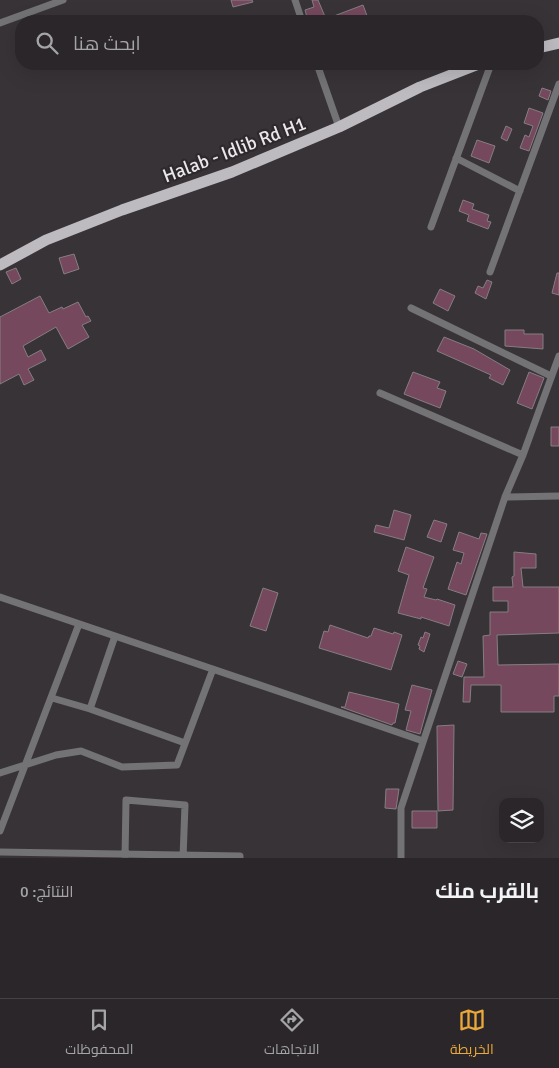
<!DOCTYPE html>
<html lang="ar">
<meta charset="utf-8">
<style>
:root{--surface:#2a2629;--page:#322e31;--text:#f1f3f6;--muted:#a5a5a8;--line:#464346;--accent:#eba93a}
body{margin:0;font-family:Signika,Cairo,sans-serif;background:var(--page);color:var(--text);direction:rtl}
.controls{position:absolute;right:15px;bottom:15px;display:grid;overflow:hidden;border-radius:10px;box-shadow:0 5px 20px #0002}
.controls button{width:45px;height:45px;display:grid;place-items:center;padding:0;border:0;border-bottom:1px solid var(--line);background:var(--surface);color:var(--text);font:25px sans-serif}
.list{margin:0;padding:0;list-style:none}
h2{display:flex;justify-content:space-between;align-items:center;height:65px;margin:0;padding:0 20px;font-size:21px}
h2 small{font-size:16px;font-weight:400;color:var(--muted)}
.icon{flex:none;width:28px;height:28px;fill:none;stroke:currentColor;stroke-width:2;stroke-linecap:round;stroke-linejoin:round}
.map{position:relative;flex:none;width:559px;height:858px;overflow:hidden;direction:ltr}
.search{position:absolute;background:var(--surface);box-shadow:0 5px 20px #0002;left:15px;right:15px;top:15px;height:55px;display:flex;align-items:center;gap:12px;box-sizing:border-box;padding:0 18px;border-radius:20px;color:var(--muted);font-size:19px}
.sheet{height:140px;background:var(--surface)}
nav{display:flex;justify-content:space-around;align-items:center;box-sizing:border-box;height:70px;border-top:1px solid var(--line);background:var(--surface);font-size:14px;color:var(--muted)}
nav a{display:grid;justify-items:center;gap:2px}
nav .on{color:var(--accent)}
.map>svg:first-child{display:block}
</style>
<div class="map">
<svg width="559" height="858" viewBox="0 0 559 858">
<rect width="100%" height="100%" fill="#383337"/>
<path fill="#75485d" stroke="#847e81" d="M 231,0 L 252,0 L 253,2 L 233,7 Z
M 312,0 L 318,0 L 326,19 L 363,5 L 369,21 L 308,21 L 305,10 L 314,7 Z
M 542,88 L 551,91 L 548,100 L 539,96 Z
M 529,108 L 543,113 L 529,151 L 520,148 L 525,135 L 529,137 L 533,126 L 524,123 Z
M 506,126 L 512,129 L 507,141 L 501,138 Z
M 477,140 L 495,146 L 489,163 L 471,156 Z
M 463,200 L 474,204 L 472,209 L 489,215 L 487,221 L 491,222 L 488,229 L 467,221 L 469,215 L 459,211 Z
M 74,254 L 79,269 L 64,274 L 59,258 Z
M 16,268 L 21,279 L 12,284 L 6,272 Z
M 557,273 L 559,273 L 559,295 L 552,293 Z
M 487,280 L 492,282 L 486,299 L 475,293 L 478,286 L 483,288 Z
M 440,289 L 455,296 L 448,311 L 433,303 Z
M 40,296 L 49,313 L 62,307 L 63,309 L 78,302 L 86,317 L 88,316 L 91,321 L 82,325 L 89,337 L 68,349 L 56,327 L 23,346 L 28,357 L 41,350 L 46,360 L 28,369 L 34,380 L 24,385 L 19,374 L 0,384 L 0,317 Z
M 505,330 L 524,330 L 524,334 L 543,334 L 543,349 L 505,346 Z
M 444,337 L 474,349 L 510,370 L 503,385 L 489,378 L 491,375 L 437,351 Z
M 413,372 L 440,382 L 437,388 L 446,391 L 440,408 L 404,394 Z
M 529,372 L 544,378 L 532,409 L 517,403 Z
M 551,427 L 559,427 L 559,446 L 551,446 Z
M 394,510 L 411,515 L 404,540 L 374,532 L 376,525 L 389,528 Z
M 434,520 L 447,524 L 441,542 L 427,537 Z
M 459,532 L 479,539 L 481,533 L 487,534 L 466,595 L 448,589 L 457,562 L 461,564 L 464,553 L 453,550 Z
M 406,547 L 434,557 L 423,588 L 427,589 L 424,597 L 436,600 L 437,599 L 455,605 L 449,626 L 421,617 L 421,619 L 398,613 L 409,575 L 398,571 Z
M 514,552 L 536,554 L 536,568 L 521,568 L 523,587 L 559,587 L 559,633 L 497,635 L 498,665 L 559,664 L 559,696 L 554,696 L 554,712 L 501,712 L 501,685 L 471,685 L 470,702 L 463,702 L 464,677 L 484,677 L 483,636 L 490,635 L 490,612 L 508,612 L 508,601 L 493,601 L 493,587 L 513,587 L 512,577 L 514,576 Z
M 263,588 L 278,593 L 266,631 L 250,626 Z
M 330,625 L 368,638 L 369,636 L 371,636 L 374,628 L 393,634 L 394,632 L 402,635 L 391,670 L 319,648 L 324,631 L 328,632 Z
M 425,632 L 430,634 L 424,652 L 419,649 L 420,646 L 418,645 L 421,637 L 423,638 Z
M 458,661 L 467,664 L 462,677 L 453,674 Z
M 412,685 L 432,690 L 420,734 L 406,730 L 411,711 L 405,710 Z
M 349,692 L 399,704 L 395,723 L 393,723 L 392,725 L 341,707 L 345,707 Z
M 454,725 L 453,810 L 438,811 L 437,726 Z
M 386,789 L 399,789 L 396,809 L 385,808 Z
M 412,811 L 437,811 L 437,828 L 412,828 Z"/>
<g fill="none" stroke-linecap="round" stroke-linejoin="round">
<path stroke="#737274" stroke-width="7" d="M 295,0 L 302,21
M 0,23 L 63,0
M 317,64 L 339,127
M 456,158 L 520,191
M 431,227 L 491,64
M 490,272 L 559,84
M 411,308 L 551,376
M 380,393 L 523,455
M 505,497 L 559,496
M 0,597 L 304,700 L 423,741
M 52,698 L 90,709 L 185,743
M 90,709 L 115,636
M 0,773 L 56,755 L 81,751 L 122,767 L 177,765 L 213,669
M 0,831 L 79,624
M 0,852 L 240,856 L 240,858
M 125,858 L 126,800 L 185,805 L 183,858
M 401,858 L 401,808 L 505,497 L 523,455 L 559,356"/>
<path stroke="#bdbac0" stroke-width="11" d="M 538,48 L 559,43
M 0,265 L 46,240 L 122,210 L 232,172 L 339,127 L 420,87 L 479,64"/>
</g>
<g text-anchor="middle" stroke-width="4.5" stroke-linejoin="round" paint-order="stroke">
<g font-size="19" fill="#eae8ea" stroke="#2e292d">
<text transform="translate(234 149) rotate(-21)" y="7">Halab - Idlib Rd H1</text>
</g>
</g>
</svg>
<div class="controls">
<button><svg class="icon" aria-label="layers" viewBox="0 0 24 24"><path d="M12 4l9 5-9 5-9-5zM3 14l9 5 9-5"/></svg></button>
</div>
<div class="search"><svg class="icon" aria-label="search" viewBox="0 0 24 24"><circle cx="10" cy="10" r="6"/><path d="M15 15l6 6"/></svg>ابحث هنا</div>
</div>
<section class="sheet">
<h2>بالقرب منك<small>النتائج: 0</small></h2>
<ul class="list">
</ul>
</section>
<nav>
<a class="on"><svg class="icon" aria-label="map" viewBox="0 0 24 24"><path d="M3 6l6-2 6 2 6-2v14l-6 2-6-2-6 2zM9 4v14M15 6v14"/></svg>الخريطة</a>
<a><svg class="icon" aria-label="directions" viewBox="0 0 24 24"><path d="M12 3l9 9-9 9-9-9zM9 14v-3h6M13 9l2 2-2 2"/></svg>الاتجاهات</a>
<a><svg class="icon" aria-label="saved" viewBox="0 0 24 24"><path d="M7 4h10v16l-5-4-5 4z"/></svg>المحفوظات</a>
</nav>
